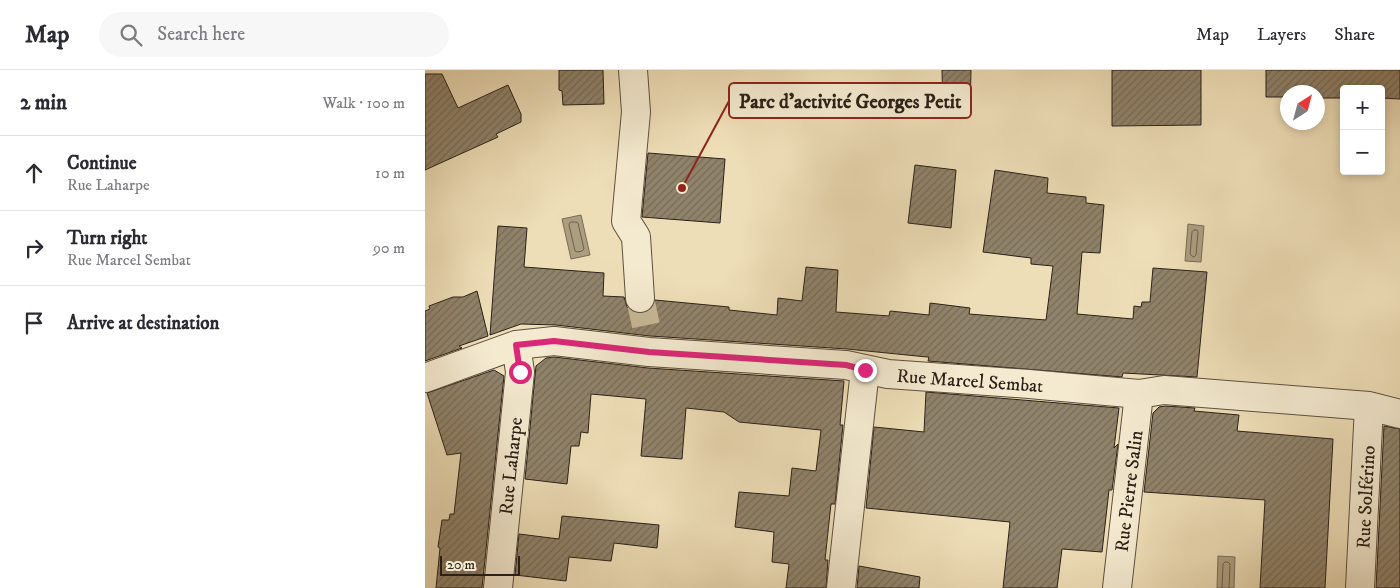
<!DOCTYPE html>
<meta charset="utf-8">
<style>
:root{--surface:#fff;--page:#f7f7f7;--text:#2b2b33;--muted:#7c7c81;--line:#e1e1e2}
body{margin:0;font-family:"IM FELL DW Pica",serif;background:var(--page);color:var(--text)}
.controls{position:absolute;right:15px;top:15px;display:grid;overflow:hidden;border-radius:5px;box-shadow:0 2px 8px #0003}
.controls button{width:45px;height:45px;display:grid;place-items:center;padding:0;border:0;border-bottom:1px solid var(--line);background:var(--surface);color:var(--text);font:25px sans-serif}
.compass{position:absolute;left:855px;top:15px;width:45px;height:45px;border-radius:50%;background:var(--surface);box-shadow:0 2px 8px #0003;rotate:36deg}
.scale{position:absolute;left:15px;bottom:12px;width:80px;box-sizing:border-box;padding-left:5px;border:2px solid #2b2118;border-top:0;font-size:14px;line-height:18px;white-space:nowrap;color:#2b2118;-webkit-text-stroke:4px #f4ead0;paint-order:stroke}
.stop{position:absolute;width:15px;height:15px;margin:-11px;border:4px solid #db2777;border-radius:50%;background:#fff}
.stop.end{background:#db2777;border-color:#fff;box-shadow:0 1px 5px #0008}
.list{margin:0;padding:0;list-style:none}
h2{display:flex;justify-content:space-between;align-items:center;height:65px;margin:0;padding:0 20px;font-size:21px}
h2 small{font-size:16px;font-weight:400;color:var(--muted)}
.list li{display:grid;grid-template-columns:32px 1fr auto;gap:15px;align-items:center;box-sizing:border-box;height:75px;padding:0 20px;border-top:1px solid var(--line)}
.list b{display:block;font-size:19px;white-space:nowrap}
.list p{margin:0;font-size:16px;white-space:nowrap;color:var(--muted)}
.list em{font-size:16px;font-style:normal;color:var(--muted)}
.icon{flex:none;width:28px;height:28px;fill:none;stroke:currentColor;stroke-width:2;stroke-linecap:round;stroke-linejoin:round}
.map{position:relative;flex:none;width:975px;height:518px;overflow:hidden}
header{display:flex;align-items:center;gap:30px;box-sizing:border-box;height:70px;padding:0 25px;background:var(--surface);border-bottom:1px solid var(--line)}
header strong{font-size:24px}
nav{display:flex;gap:28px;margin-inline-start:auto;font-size:18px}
.search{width:350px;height:45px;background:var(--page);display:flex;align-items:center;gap:12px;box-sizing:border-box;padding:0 18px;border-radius:28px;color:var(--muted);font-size:19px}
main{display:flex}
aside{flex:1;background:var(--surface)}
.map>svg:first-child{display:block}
</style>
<header>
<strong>Map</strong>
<div class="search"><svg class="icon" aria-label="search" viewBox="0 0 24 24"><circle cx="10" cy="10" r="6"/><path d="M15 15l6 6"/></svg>Search here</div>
<nav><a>Map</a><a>Layers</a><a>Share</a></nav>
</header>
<main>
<aside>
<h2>2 min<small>Walk · 100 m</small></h2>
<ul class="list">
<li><svg class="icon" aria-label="ahead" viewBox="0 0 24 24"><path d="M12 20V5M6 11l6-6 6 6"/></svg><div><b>Continue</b><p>Rue Laharpe</p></div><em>10 m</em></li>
<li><svg class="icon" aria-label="right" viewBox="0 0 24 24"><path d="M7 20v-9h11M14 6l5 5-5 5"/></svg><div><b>Turn right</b><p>Rue Marcel Sembat</p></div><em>90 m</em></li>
<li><svg class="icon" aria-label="arrive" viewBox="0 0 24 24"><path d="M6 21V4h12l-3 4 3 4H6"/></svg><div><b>Arrive at destination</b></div></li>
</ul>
</aside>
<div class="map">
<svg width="975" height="518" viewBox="0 0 975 518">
<defs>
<pattern id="building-hatch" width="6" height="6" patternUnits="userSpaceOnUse" patternTransform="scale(1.25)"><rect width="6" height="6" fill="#90836b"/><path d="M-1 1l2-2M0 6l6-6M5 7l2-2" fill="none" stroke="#766b57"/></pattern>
</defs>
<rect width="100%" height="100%" fill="#eedeb7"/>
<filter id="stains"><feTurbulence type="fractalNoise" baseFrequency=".004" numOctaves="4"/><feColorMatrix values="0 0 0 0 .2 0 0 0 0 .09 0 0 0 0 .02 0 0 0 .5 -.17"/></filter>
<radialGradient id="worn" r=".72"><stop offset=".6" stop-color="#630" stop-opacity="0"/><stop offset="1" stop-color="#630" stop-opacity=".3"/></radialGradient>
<path fill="#ac9e81" stroke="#786c57" d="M 156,145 L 165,185 L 146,189 L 137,149 Z
M 763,154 L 779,156 L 776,192 L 760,191 Z
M 793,486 L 810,487 L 809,518 L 792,518 Z"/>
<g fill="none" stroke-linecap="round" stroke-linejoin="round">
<path stroke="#6c604c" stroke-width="1" d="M 146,152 L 151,152 L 153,153 L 159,179 L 157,181 L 152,182 L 150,181 L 144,155 Z
M 769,160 L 772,160 L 773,162 L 771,185 L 769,187 L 767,186 L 765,184 L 767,162 Z
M 797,518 L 798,494 L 800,492 L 803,492 L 805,494 L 804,518"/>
</g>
<path fill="url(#building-hatch)" stroke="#2b2118" d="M 134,0 L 178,0 L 179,34 L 138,35 L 137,21 L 134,20 Z
M 517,0 L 546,0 L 545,43 L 518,43 Z
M 687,0 L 776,0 L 776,55 L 687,56 Z
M 841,0 L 975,0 L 975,29 L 956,28 L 956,19 L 919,19 L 919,28 L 892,28 L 892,22 L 862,22 L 862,27 L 841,27 Z
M 0,4 L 17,4 L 33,38 L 83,15 L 96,44 L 96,52 L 71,64 L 73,67 L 0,100 Z
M 223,83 L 300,89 L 295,153 L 217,147 Z
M 490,95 L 531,100 L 526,158 L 483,153 Z
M 570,100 L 623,108 L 622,123 L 661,127 L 661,133 L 679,135 L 675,183 L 657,182 L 652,244 L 708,249 L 709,236 L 716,237 L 717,232 L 725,232 L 728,198 L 782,202 L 772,307 L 698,303 L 697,307 L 503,291 L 504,287 L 502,287 L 422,279 L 225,266 L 131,255 L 96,254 L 65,265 L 73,156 L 102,158 L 99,197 L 179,203 L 178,226 L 199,227 L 202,237 L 209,242 L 216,244 L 224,241 L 229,235 L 230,230 L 304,237 L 304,240 L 352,245 L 353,228 L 377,231 L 381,197 L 413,200 L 411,242 L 464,246 L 465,241 L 504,245 L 505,233 L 545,238 L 544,244 L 621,250 L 628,196 L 606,194 L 606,188 L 558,182 Z
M 52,221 L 63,266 L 34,276 L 37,278 L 0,291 L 0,241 L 5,239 L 4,236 L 28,227 L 38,227 Z
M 129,287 L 223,298 L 419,311 L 415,355 L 418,355 L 410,434 L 406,434 L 400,490 L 403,490 L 401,518 L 361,518 L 364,494 L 347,492 L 349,462 L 310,457 L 314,422 L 364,426 L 367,398 L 391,401 L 396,360 L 314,352 L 299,342 L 261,338 L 257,389 L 216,386 L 221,329 L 166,324 L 163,363 L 156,362 L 154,376 L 146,376 L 142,414 L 100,409 L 111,296 L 121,288 Z
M 69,300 L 79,306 L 57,518 L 11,518 L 15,478 L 13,477 L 17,450 L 24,450 L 25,444 L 29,444 L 36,383 L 22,385 L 2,323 Z
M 501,322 L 694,338 L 689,378 L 693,374 L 687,420 L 684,420 L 677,482 L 637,479 L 632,518 L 578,518 L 585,452 L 441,438 L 449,357 L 499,362 Z
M 740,336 L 770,338 L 769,341 L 814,345 L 812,361 L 908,369 L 900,518 L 835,518 L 840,430 L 719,422 L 728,343 L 734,337 Z
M 959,356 L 975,359 L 975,518 L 951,518 Z
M 137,446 L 234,455 L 232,478 L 189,473 L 186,491 L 144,487 L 141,511 L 90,505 L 94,464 L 134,469 Z
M 434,496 L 495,507 L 494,518 L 432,518 Z"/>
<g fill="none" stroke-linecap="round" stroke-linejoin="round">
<path stroke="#c7b897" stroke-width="28" stroke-dasharray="28 14" stroke-linecap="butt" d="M 215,228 L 223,265"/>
<defs>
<path id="minor" d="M 208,0 L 211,42 L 201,151 L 211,167 L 215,228
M 0,308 L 91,275 L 129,271 L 224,282 L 421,295 L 463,304 L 604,314 L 714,324 L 739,320 L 944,336 L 975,344
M 73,518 L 95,302 L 91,275
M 416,518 L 440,300
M 692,518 L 714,324
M 935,518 L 944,336"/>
</defs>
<use href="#minor" stroke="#5c5040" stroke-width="30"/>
<use href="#minor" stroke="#f4ead0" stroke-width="28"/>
</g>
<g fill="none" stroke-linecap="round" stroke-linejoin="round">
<path stroke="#db2777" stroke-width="6" d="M 95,302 L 91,275 L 129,271 L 224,282 L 421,295 L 440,300"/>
</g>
<g text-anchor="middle" stroke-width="5" stroke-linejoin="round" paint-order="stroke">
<g font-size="19" fill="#2b2118" stroke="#f4ead0">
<text transform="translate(545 310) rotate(4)" y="7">Rue Marcel Sembat</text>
<text transform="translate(85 396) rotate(-84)" y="7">Rue Laharpe</text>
<text transform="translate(703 421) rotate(-83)" y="7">Rue Pierre Salin</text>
<text transform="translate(940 427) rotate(-87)" y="7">Rue Solférino</text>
</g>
</g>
<path fill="none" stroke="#8f2418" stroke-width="2" d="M257 118L304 31"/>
<circle fill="#8f2418" stroke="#f4ead0" stroke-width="2" cx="257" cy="118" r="5"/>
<rect fill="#f4ead0" stroke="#8f2418" stroke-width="2" x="304" y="13" width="242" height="35" rx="5"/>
<g font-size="20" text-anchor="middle" font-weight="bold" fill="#2b2118">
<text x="425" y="38">Parc d'activité Georges Petit</text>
</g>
<rect width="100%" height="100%" filter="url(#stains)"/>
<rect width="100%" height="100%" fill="url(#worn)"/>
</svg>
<div class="controls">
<button>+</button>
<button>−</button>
</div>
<svg class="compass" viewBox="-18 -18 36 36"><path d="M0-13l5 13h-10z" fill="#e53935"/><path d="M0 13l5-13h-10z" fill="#7c7c81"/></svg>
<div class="scale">20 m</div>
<div class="stop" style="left:95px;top:302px"></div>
<div class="stop end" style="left:440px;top:300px"></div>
</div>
</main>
